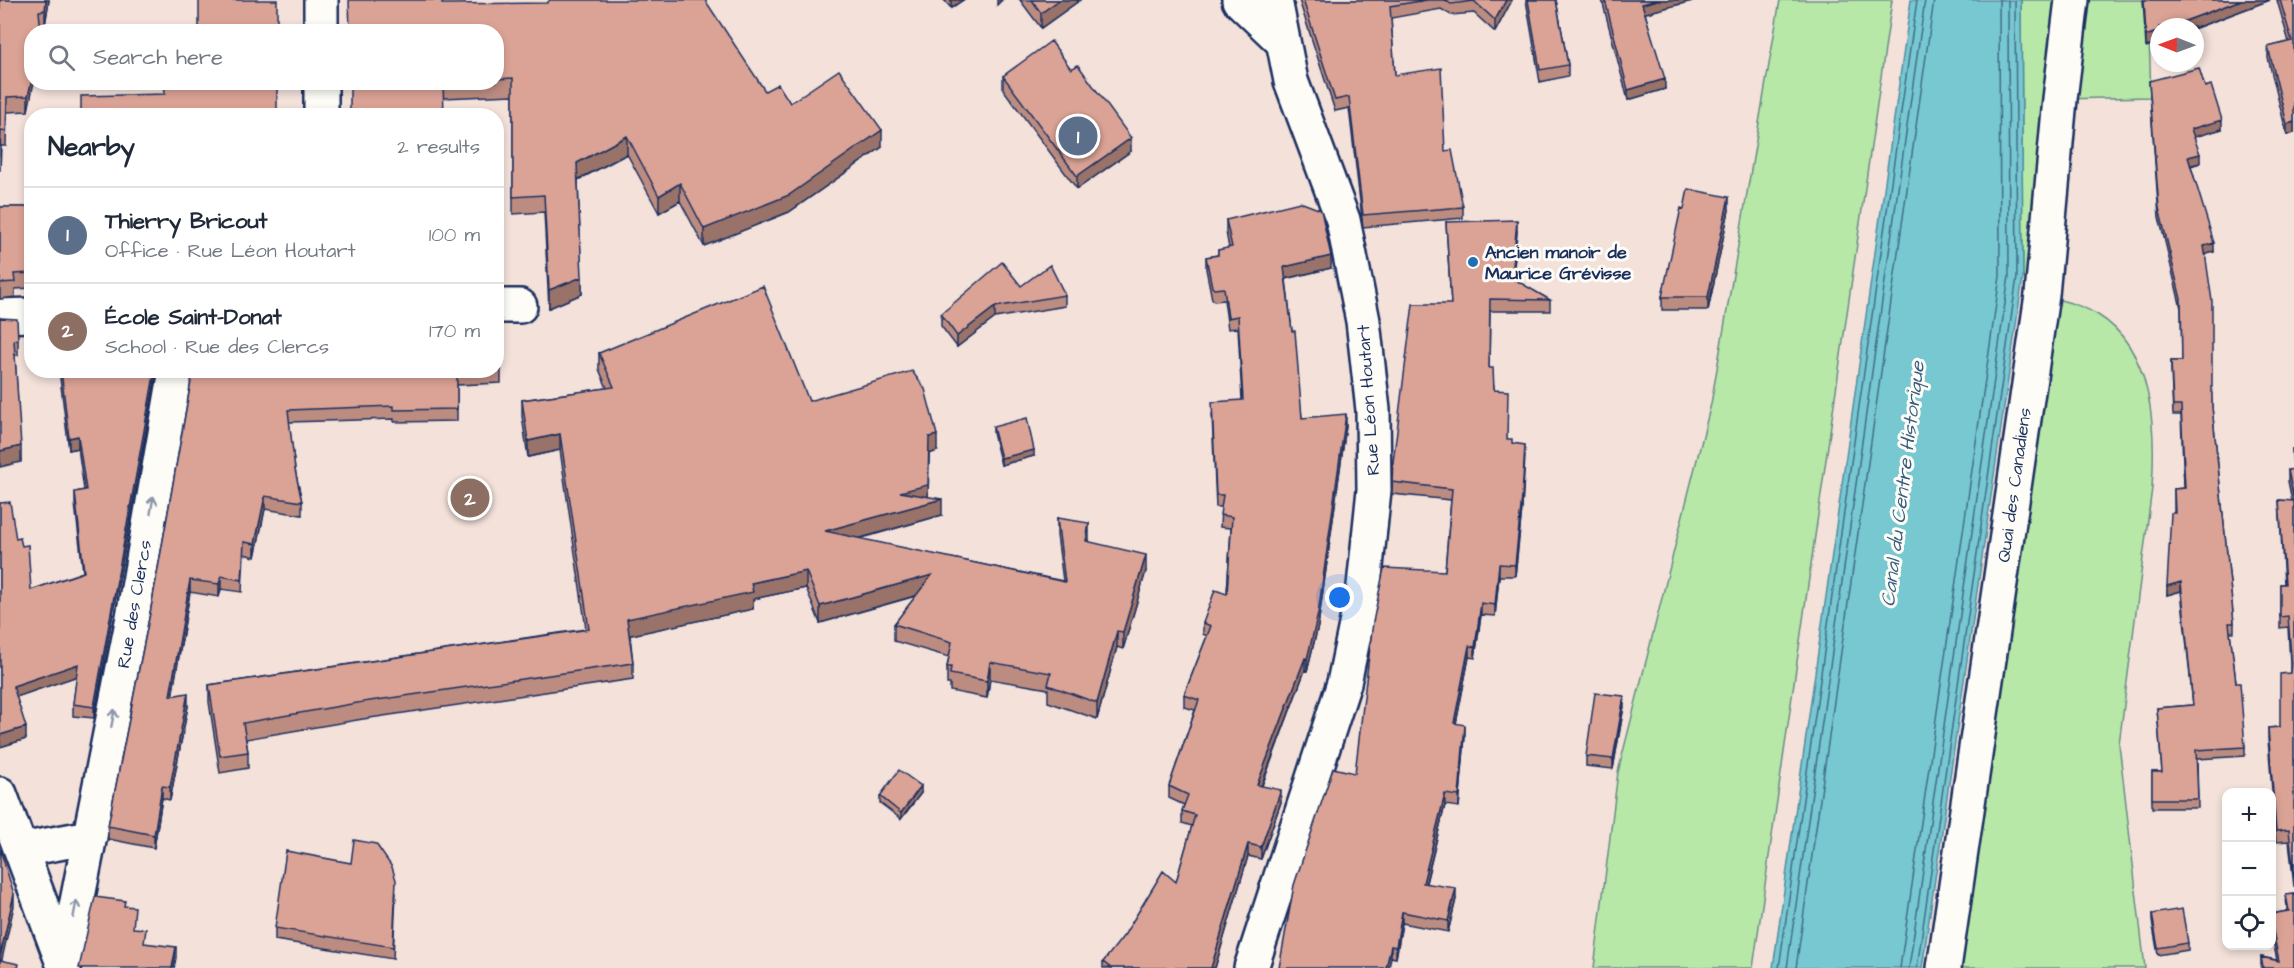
<!DOCTYPE html>
<meta charset="utf-8">
<style>
:root{--surface:#fff;--page:#f6f6f7;--text:#1f2937;--muted:#747a83;--line:#e0e1e3;--accent:#1f6fb2}
body{margin:0;font-family:"Architects Daughter",sans-serif;background:var(--page);color:var(--text)}
.controls{position:absolute;right:18px;bottom:18px;display:grid;overflow:hidden;border-radius:12px;box-shadow:0 3px 9px #0003}
.controls button{width:54px;height:54px;display:grid;place-items:center;padding:0;border:0;border-bottom:2px solid var(--line);background:var(--surface);color:var(--text);font:30px sans-serif}
.compass{position:absolute;left:2150px;top:18px;width:54px;height:54px;border-radius:50%;background:var(--surface);box-shadow:0 3px 9px #0003;rotate:271deg}
.you{position:absolute;left:1340px;top:598px;width:21px;height:21px;margin:-15px;border:4px solid #fff;border-radius:50%;background:#1a73e8;box-shadow:0 0 0 9px #1a73e833}
.badge{display:grid;place-items:center;width:39px;height:39px;border-radius:50%;background:var(--accent);color:#fff;font-size:20px;font-weight:700}
.pin{position:absolute;translate:-50% -50%;border:3px solid #fff;box-shadow:0 2px 6px #0006}
.list{margin:0;padding:0;list-style:none}
h2{display:flex;justify-content:space-between;align-items:center;height:78px;margin:0;padding:0 24px;font-size:26px}
h2 small{font-size:20px;font-weight:400;color:var(--muted)}
.list li{display:grid;grid-template-columns:39px 1fr auto;gap:18px;align-items:center;box-sizing:border-box;height:96px;padding:0 24px;border-top:2px solid var(--line)}
.list b{display:block;font-size:22px;white-space:nowrap}
.list p{margin:0;font-size:20px;white-space:nowrap;color:var(--muted)}
.list em{font-size:20px;font-style:normal;color:var(--muted)}
.icon{flex:none;width:33px;height:33px;fill:none;stroke:currentColor;stroke-width:2;stroke-linecap:round;stroke-linejoin:round}
.map{position:relative;flex:none;width:2294px;height:968px;overflow:hidden}
.search{position:absolute;background:var(--surface);box-shadow:0 3px 9px #0003;left:24px;top:24px;width:480px;height:66px;display:flex;align-items:center;gap:15px;box-sizing:border-box;padding:0 21px;border-radius:24px;color:var(--muted);font-size:22px}
.panel{position:absolute;background:var(--surface);box-shadow:0 3px 9px #0003;left:24px;top:108px;width:480px;height:270px;border-radius:24px}
.map>svg:first-child{display:block}
</style>
<div class="map">
<svg width="2294" height="968" viewBox="0 0 2294 968">
<rect width="100%" height="100%" fill="#f3e1da"/>
<filter id="ink" filterUnits="userSpaceOnUse"><feTurbulence type="fractalNoise" baseFrequency=".0167" numOctaves="2"/><feDisplacementMap in="SourceGraphic" scale="12" xChannelSelector="R" yChannelSelector="G"/><feConvolveMatrix kernelMatrix="1 2 1 2 8 2 1 2 1" color-interpolation-filters="sRGB"/></filter>
<g filter="url(#ink)">
<path fill="#b7e8a8" stroke="#698c83" stroke-width="1.5" d="M 1780,0 L 1892,0 L 1753,968 L 1594,968 L 1618,772 L 1711,404 Z
M 2021,0 L 2148,0 L 2151,97 L 2060,99 L 2042,295 C 2061,300 2082,305 2098,315 C 2154,349 2156,431 2152,488 L 2119,744 L 2145,968 L 1944,968 L 2042,295 L 2023,277 Z"/>
<path fill="#77c8d0" stroke="#528ba2" stroke-width="1.5" d="M 1911,0 L 2021,0 L 2023,277 L 1922,968 L 1773,968 Z"/>
<g fill="none" stroke-linecap="round" stroke-linejoin="round">
<path stroke="#406c8c" stroke-width="1.5" d="M 1779,968 L 1917,0
M 1787,968 L 1925,0
M 1796,968 L 1934,0
M 1900,968 L 2000,276 L 1999,0
M 1909,968 L 2009,276 L 2008,0
M 1917,968 L 2017,277 L 2015,0"/>
<defs>
<path id="minor" d="M 321,0 L 321,32
M 1239,0 L 1283,42
M 321,82 L 321,116
M 496,306 L 520,306
M 0,316 L 32,315
M 0,794 L 64,966
M 21,850 L 90,837
M 64,968 L 133,617 L 176,370
M 1251,968 L 1344,683 L 1364,586 L 1374,490 L 1373,410 L 1363,321 L 1343,220 L 1291,81 L 1275,0
M 1944,968 L 2042,295 L 2060,99 L 2072,0"/>
</defs>
<use href="#minor" stroke="#1b2f5e" stroke-width="38"/>
<use href="#minor" stroke="#fdfcf7" stroke-width="33"/>
</g>
<path fill="#bc8c81" stroke="#1b2f5e" stroke-width="1.5" d="M 0,0 L 49,0 L 45,25 L 40,26 L 28,111 L 7,112 L 6,146 L 1,146 L 0,171 Z
M 944,0 L 963,0 L 951,8 Z
M 1020,0 L 1080,0 L 1041,28 Z
M 1299,0 L 1512,0 L 1495,32 L 1474,13 L 1451,15 L 1441,9 L 1391,18 L 1395,75 L 1445,151 L 1463,207 L 1463,218 L 1363,227 L 1349,108 L 1335,111 Z
M 1526,0 L 1556,0 L 1568,65 L 1568,76 L 1540,82 Z
M 1602,0 L 1696,0 L 1645,13 L 1665,89 L 1628,100 Z
M 2143,0 L 2270,0 L 2146,47 Z
M 2277,0 L 2294,0 L 2294,134 L 2294,133 L 2287,135 L 2268,58 L 2268,47 L 2289,42 Z
M 442,4 L 765,91 L 882,147 L 789,212 L 704,246 L 680,201 L 659,213 L 627,154 L 578,180 L 582,294 L 549,308 L 544,212 L 513,214 L 513,95 L 443,98 L 350,82 L 496,82 L 496,32 Z
M 1003,76 L 1131,151 L 1077,189 L 1003,89 Z
M 2149,81 L 2205,87 L 2222,129 L 2194,137 L 2200,163 L 2191,166 L 2214,252 L 2205,254 L 2212,407 L 2234,623 L 2234,632 L 2230,632 L 2236,683 L 2245,747 L 2245,756 L 2197,759 L 2198,808 L 2152,808 L 2152,772 L 2162,772 L 2157,708 L 2193,705 L 2181,591 L 2167,595 L 2174,513 L 2174,489 L 2184,488 L 2181,415 L 2173,415 L 2171,370 L 2171,361 L 2182,361 L 2181,308 L 2159,217 Z
M 0,207 L 32,207 L 32,288 L 15,289 L 15,297 L 0,299 Z
M 1684,209 L 1729,210 L 1708,310 L 1662,310 L 1662,297 Z
M 1226,220 L 1331,268 L 1286,279 L 1302,418 L 1346,426 L 1318,626 L 1307,671 L 1305,670 L 1262,786 L 1281,802 L 1261,859 L 1248,856 L 1215,968 L 1103,968 L 1103,962 L 1176,882 L 1192,826 L 1182,823 L 1182,811 L 1184,805 L 1169,798 L 1169,786 L 1195,710 L 1184,707 L 1184,695 L 1207,636 L 1203,634 L 1203,623 L 1227,594 L 1231,528 L 1220,527 L 1221,507 L 1216,507 L 1212,414 L 1242,400 L 1238,328 L 1228,329 L 1224,300 L 1214,301 L 1212,299 L 1206,269 L 1206,257 L 1218,255 L 1218,250 L 1229,248 L 1226,232 Z
M 1446,222 L 1517,231 L 1513,279 L 1550,300 L 1550,311 L 1490,311 L 1489,368 L 1507,439 L 1525,456 L 1522,508 L 1515,576 L 1499,576 L 1495,616 L 1481,615 L 1475,658 L 1469,657 L 1456,723 L 1465,736 L 1459,807 L 1445,805 L 1426,883 L 1456,899 L 1448,932 L 1402,923 L 1396,958 L 1391,957 L 1355,773 L 1445,571 L 1451,500 L 1392,494 L 1393,462 L 1451,304 Z
M 1021,286 L 1065,295 L 1065,306 L 995,318 L 957,347 L 941,326 L 941,314 Z
M 0,318 L 18,339 L 18,355 L 15,355 L 21,462 Z
M 501,320 L 501,383 L 457,385 L 457,421 L 394,422 L 394,419 L 289,422 L 295,470 L 302,502 L 302,515 L 265,509 L 255,557 L 244,554 L 242,592 L 221,589 L 219,597 L 190,592 L 172,696 L 188,706 L 170,800 L 162,798 L 154,848 L 108,839 L 108,826 L 151,608 L 193,370 Z
M 599,353 L 809,401 L 937,451 L 929,454 L 928,497 L 942,515 L 859,539 L 1063,581 L 1057,535 L 1057,518 L 1089,540 L 1089,542 L 1146,571 L 1123,649 L 1117,647 L 1097,719 L 1048,702 L 1048,689 L 990,679 L 987,698 L 950,691 L 950,684 L 947,684 L 947,667 L 949,657 L 894,641 L 894,624 L 916,596 L 820,623 L 806,588 L 753,599 L 753,609 L 630,635 L 633,663 L 633,679 L 363,719 L 246,739 L 248,752 L 248,768 L 220,773 L 209,702 L 209,685 L 586,629 L 560,450 L 528,457 L 522,416 L 522,400 L 607,388 L 599,369 Z
M 59,370 L 157,370 L 94,718 L 73,716 L 73,704 L 77,676 L 16,697 L 26,739 L 0,747 L 0,503 L 16,539 L 31,590 L 83,572 L 75,504 L 75,492 L 84,490 L 78,448 L 69,450 Z
M 993,427 L 1034,456 L 1001,465 L 993,433 Z
M 2292,449 L 2294,449 L 2294,887 L 2289,841 L 2276,842 L 2268,739 L 2268,728 L 2280,727 L 2290,673 L 2290,663 L 2288,627 L 2280,628 L 2280,584 L 2284,584 L 2279,500 L 2292,501 L 2288,481 L 2288,470 L 2293,470 Z
M 1624,706 L 1613,769 L 1586,766 L 1586,756 Z
M 921,793 L 901,819 L 880,803 L 880,796 Z
M 351,863 L 396,893 L 393,959 L 275,940 L 275,928 Z
M 2294,894 L 2294,968 L 2261,968 L 2261,957 L 2277,960 L 2271,932 L 2271,914 L 2287,911 L 2286,895 Z
M 2152,914 L 2188,943 L 2188,950 L 2158,955 L 2152,921 Z"/>
<path fill="#997269" stroke="#1b2f5e" stroke-width="1.5" d="M 46,0 L 49,0 L 45,25 L 45,10 Z
M 951,0 L 963,0 L 951,8 Z
M 997,0 L 1002,0 L 997,5 Z
M 1059,0 L 1080,0 L 1041,28 L 1041,13 Z
M 1506,0 L 1512,0 L 1495,32 L 1495,20 Z
M 1657,0 L 1696,0 L 1642,14 L 1642,4 Z
M 2241,0 L 2270,0 L 2195,28 L 2195,27 L 2169,27 Z
M 2159,31 L 2159,42 L 2146,47 L 2146,36 Z
M 32,79 L 32,82 L 34,82 L 28,111 L 28,96 Z
M 1665,79 L 1665,89 L 1628,100 L 1628,90 Z
M 2222,120 L 2222,129 L 2191,138 L 2191,129 Z
M 2294,122 L 2294,133 L 2287,135 L 2287,124 Z
M 882,130 L 882,147 L 789,212 L 704,246 L 704,229 Z
M 627,136 L 627,154 L 577,180 L 577,163 Z
M 1131,138 L 1131,151 L 1077,189 L 1077,176 Z
M 2200,154 L 2200,163 L 2188,166 L 2188,157 Z
M 680,183 L 680,201 L 659,213 L 659,196 Z
M 1729,197 L 1729,210 L 1708,310 L 1708,297 Z
M 1517,220 L 1517,231 L 1512,290 L 1512,278 Z
M 2214,243 L 2214,252 L 2204,255 L 2204,246 Z
M 1331,256 L 1331,268 L 1284,279 L 1284,267 Z
M 582,277 L 582,294 L 549,308 L 549,290 Z
M 995,307 L 995,318 L 957,347 L 957,336 Z
M 155,370 L 157,370 L 94,718 L 94,707 Z
M 1346,414 L 1346,426 L 1318,626 L 1307,671 L 1307,659 Z
M 560,434 L 560,450 L 528,457 L 528,441 Z
M 937,435 L 937,451 L 929,454 L 928,501 L 900,492 L 929,437 Z
M 78,436 L 78,448 L 69,450 L 69,438 Z
M 1525,445 L 1522,508 L 1515,576 L 1515,565 Z
M 21,446 L 21,462 L 0,467 L 0,451 Z
M 1034,450 L 1034,456 L 1001,465 L 1001,458 Z
M 265,496 L 265,509 L 255,557 L 255,544 Z
M 942,499 L 942,515 L 825,548 L 825,531 Z
M 1089,523 L 1089,540 L 1086,557 L 1086,541 Z
M 1146,555 L 1146,571 L 1123,649 L 1123,632 Z
M 1499,564 L 1499,576 L 1495,616 L 1495,605 Z
M 806,571 L 806,588 L 753,599 L 753,609 L 627,636 L 627,619 L 751,583 Z
M 932,575 L 932,591 L 820,623 L 820,606 Z
M 221,576 L 221,589 L 219,597 L 219,584 Z
M 190,580 L 190,592 L 170,709 L 170,696 Z
M 2181,582 L 2181,591 L 2167,595 L 2167,586 Z
M 1481,603 L 1481,615 L 1475,658 L 1475,647 Z
M 1117,631 L 1117,647 L 1097,719 L 1097,703 Z
M 1469,646 L 1469,657 L 1454,734 L 1454,723 Z
M 1305,658 L 1305,670 L 1257,797 L 1257,785 Z
M 990,662 L 990,679 L 987,698 L 987,681 Z
M 78,664 L 78,676 L 13,698 L 13,686 Z
M 188,693 L 188,706 L 170,800 L 170,787 Z
M 1624,696 L 1624,706 L 1613,769 L 1613,759 Z
M 1465,725 L 1465,736 L 1459,807 L 1459,796 Z
M 26,727 L 26,739 L 0,747 L 0,735 Z
M 162,786 L 162,798 L 154,848 L 154,835 Z
M 921,786 L 921,793 L 901,819 L 901,813 Z
M 1281,790 L 1281,802 L 1261,859 L 1261,847 Z
M 1445,794 L 1445,805 L 1423,894 L 1423,883 Z
M 1248,844 L 1248,856 L 1215,968 L 1211,968 Z
M 1456,888 L 1456,899 L 1448,932 L 1448,921 Z
M 14,894 L 14,906 L 0,968 L 0,956 Z
M 1402,912 L 1402,923 L 1396,958 L 1396,947 Z
M 1391,946 L 1391,957 L 1389,968 L 1386,968 Z
M 176,947 L 176,958 L 174,968 L 172,968 Z"/>
<path fill="#dba396" stroke="#1b2f5e" stroke-width="1.5" d="M 0,0 L 46,0 L 45,10 L 39,11 L 41,32 L 32,32 L 32,79 L 28,96 L 7,97 L 6,131 L 1,130 L 0,156 Z
M 199,0 L 277,0 L 277,32 L 199,32 Z
M 349,0 L 442,0 L 442,4 L 547,3 L 550,0 L 705,0 L 765,91 L 778,84 L 790,103 L 839,70 L 882,130 L 789,195 L 704,229 L 680,183 L 659,196 L 627,136 L 577,163 L 582,277 L 549,290 L 544,195 L 513,197 L 513,78 L 496,79 L 496,32 L 350,32 Z
M 1032,0 L 1059,0 L 1041,13 Z
M 1303,0 L 1427,0 L 1390,6 L 1395,75 L 1441,68 L 1445,151 L 1452,150 L 1463,207 L 1363,215 L 1349,97 L 1335,100 Z
M 1445,0 L 1506,0 L 1495,20 L 1474,1 L 1451,4 Z
M 1528,0 L 1556,0 L 1568,65 L 1540,70 Z
M 1605,0 L 1657,0 L 1642,4 L 1665,79 L 1628,90 Z
M 2144,0 L 2241,0 L 2169,27 L 2159,27 L 2159,31 L 2146,36 Z
M 2280,0 L 2294,0 L 2294,123 L 2294,122 L 2287,124 L 2268,47 L 2292,41 Z
M 1051,41 L 1071,69 L 1078,65 L 1131,138 L 1077,176 L 1003,76 Z
M 2199,68 L 2205,87 L 2211,85 L 2222,120 L 2191,129 L 2200,154 L 2188,157 L 2214,243 L 2204,246 L 2212,301 L 2212,407 L 2234,623 L 2229,623 L 2236,683 L 2240,683 L 2245,747 L 2196,750 L 2198,799 L 2152,799 L 2152,772 L 2162,772 L 2157,708 L 2193,705 L 2181,582 L 2167,586 L 2171,513 L 2175,513 L 2174,489 L 2185,488 L 2181,406 L 2173,406 L 2171,361 L 2182,361 L 2181,299 L 2159,208 L 2149,81 Z
M 164,82 L 277,82 L 277,116 L 81,116 L 81,96 L 165,94 Z
M 350,82 L 443,82 L 444,116 L 350,116 Z
M 1688,189 L 1729,197 L 1708,297 L 1662,297 L 1681,208 L 1684,209 Z
M 1300,202 L 1321,210 L 1331,256 L 1284,267 L 1292,331 L 1295,331 L 1302,418 L 1346,414 L 1318,614 L 1307,659 L 1305,658 L 1257,785 L 1281,790 L 1261,847 L 1248,844 L 1211,968 L 1111,968 L 1103,962 L 1125,934 L 1163,871 L 1176,882 L 1195,815 L 1182,811 L 1188,795 L 1169,786 L 1199,700 L 1184,695 L 1211,626 L 1203,623 L 1215,590 L 1227,594 L 1232,517 L 1220,515 L 1223,495 L 1216,495 L 1212,402 L 1243,400 L 1238,316 L 1228,318 L 1224,288 L 1214,289 L 1212,287 L 1206,257 L 1218,255 L 1218,250 L 1232,247 L 1226,220 Z
M 0,207 L 32,207 L 32,273 L 14,274 L 15,282 L 0,283 Z
M 1517,220 L 1512,278 L 1550,300 L 1490,299 L 1489,368 L 1493,368 L 1494,390 L 1508,391 L 1507,439 L 1512,439 L 1512,443 L 1525,445 L 1522,497 L 1515,565 L 1499,564 L 1495,605 L 1481,603 L 1475,647 L 1469,646 L 1454,723 L 1465,725 L 1459,796 L 1445,794 L 1423,883 L 1456,888 L 1448,921 L 1402,912 L 1396,947 L 1391,946 L 1386,968 L 1279,968 L 1294,885 L 1333,768 L 1355,773 L 1373,622 L 1384,568 L 1445,571 L 1452,489 L 1392,482 L 1393,462 L 1413,304 L 1451,304 L 1446,222 Z
M 1002,262 L 1021,286 L 1050,265 L 1065,295 L 995,307 L 957,336 L 941,314 Z
M 763,286 L 809,401 L 912,371 L 925,389 L 937,435 L 929,437 L 928,485 L 900,492 L 942,499 L 825,531 L 1065,582 L 1057,518 L 1089,523 L 1086,541 L 1146,555 L 1123,632 L 1117,631 L 1097,703 L 1048,685 L 1051,673 L 990,662 L 987,681 L 950,674 L 951,667 L 947,667 L 952,642 L 894,624 L 932,575 L 820,606 L 806,571 L 751,583 L 753,592 L 627,619 L 633,663 L 363,702 L 243,723 L 248,752 L 220,756 L 209,685 L 589,629 L 560,434 L 528,441 L 522,400 L 614,387 L 599,353 Z
M 0,318 L 17,319 L 18,339 L 14,340 L 21,446 L 0,451 Z
M 496,320 L 501,320 L 501,370 L 457,372 L 457,409 L 394,410 L 394,406 L 288,410 L 295,470 L 302,502 L 265,496 L 255,544 L 244,542 L 242,580 L 221,576 L 219,584 L 190,580 L 170,696 L 188,693 L 170,787 L 162,786 L 154,835 L 108,826 L 151,608 L 193,370 L 496,370 Z
M 61,370 L 155,370 L 94,707 L 73,704 L 78,664 L 13,686 L 26,727 L 0,735 L 0,503 L 10,502 L 16,539 L 20,538 L 22,546 L 28,545 L 31,590 L 84,572 L 75,492 L 86,490 L 78,436 L 69,438 Z
M 1027,418 L 1034,450 L 1001,458 L 993,427 Z
M 2292,449 L 2294,449 L 2294,500 L 2288,470 L 2294,469 Z
M 2279,500 L 2294,501 L 2294,876 L 2289,830 L 2276,831 L 2268,728 L 2280,727 L 2280,674 L 2290,673 L 2291,656 L 2288,616 L 2280,617 L 2280,584 L 2285,584 Z
M 1595,693 L 1624,696 L 1613,759 L 1586,756 Z
M 899,770 L 921,786 L 901,813 L 880,796 Z
M 354,840 L 376,844 L 392,867 L 396,880 L 393,947 L 275,928 L 286,851 L 351,863 Z
M 0,849 L 14,894 L 0,956 Z
M 2294,894 L 2294,968 L 2263,968 L 2261,957 L 2279,961 L 2271,921 L 2271,914 L 2289,911 L 2286,895 Z
M 95,897 L 125,901 L 124,906 L 135,907 L 133,928 L 146,929 L 144,943 L 176,947 L 172,968 L 79,968 Z
M 2182,909 L 2188,943 L 2158,948 L 2152,914 Z
M 0,960 L 19,964 L 18,968 L 0,968 Z"/>
<defs><path id="oneway-shaft" d="M-6 0H5M1.5-3L5.5 0L1.5 3" fill="none" stroke-width="1.6" stroke-linecap="round" stroke-linejoin="round" transform="scale(1.5)"/></defs>
<g stroke="#8c96aa">
<use href="#oneway-shaft" transform="translate(152 505) rotate(-80)"/>
<use href="#oneway-shaft" transform="translate(113 718) rotate(-79)"/>
<use href="#oneway-shaft" transform="translate(75 909) rotate(-79)"/>
</g>
</g>
<circle fill="#1f6fb2" stroke="#fdfcf7" stroke-width="2" cx="1473" cy="262" r="6"/>
<g text-anchor="middle" stroke-width="6" stroke-linejoin="round" paint-order="stroke">
<g font-size="18" font-weight="bold" fill="#1b2f5e" stroke="#fdfcf7" text-anchor="start">
<text x="1485" y="258">Ancien manoir de<tspan x="1485" dy="21">Maurice Grévisse</tspan></text>
</g>
<g font-size="18" fill="#1b2f5e" stroke="#fdfcf7">
<text transform="translate(1368 400) rotate(-94)" y="6">Rue Léon Houtart</text>
<text transform="translate(2014 485) rotate(-82)" y="6">Quai des Canadiens</text>
<text transform="translate(134 604) rotate(-80)" y="6">Rue des Clercs</text>
</g>
<g font-size="20" font-style="italic" fill="#375d80" stroke="#fdfcf7">
<text transform="translate(1902 484) rotate(-83)" y="7">Canal du Centre Historique</text>
</g>
</g>
</svg>
<div class="controls">
<button>+</button>
<button>−</button>
<button><svg class="icon" aria-label="locate" viewBox="0 0 24 24"><circle cx="12" cy="12" r="6"/><path d="M12 2v4M12 18v4M2 12h4M18 12h4"/></svg></button>
</div>
<svg class="compass" viewBox="-18 -18 36 36"><path d="M0-13l5 13h-10z" fill="#e53935"/><path d="M0 13l5-13h-10z" fill="#747a83"/></svg>
<div class="you"></div>
<div class="pin badge" style="left:1078px;top:136px;background:#5c6f8a">1</div>
<div class="pin badge" style="left:470px;top:498px;background:#8d6e63">2</div>
<div class="search"><svg class="icon" aria-label="search" viewBox="0 0 24 24"><circle cx="10" cy="10" r="6"/><path d="M15 15l6 6"/></svg>Search here</div>
<section class="panel">
<h2>Nearby<small>2 results</small></h2>
<ul class="list">
<li><span class="badge" style="background:#5c6f8a">1</span><div><b>Thierry Bricout</b><p>Office · Rue Léon Houtart</p></div><em>100 m</em></li>
<li><span class="badge" style="background:#8d6e63">2</span><div><b>École Saint-Donat</b><p>School · Rue des Clercs</p></div><em>170 m</em></li>
</ul>
</section>
</div>
